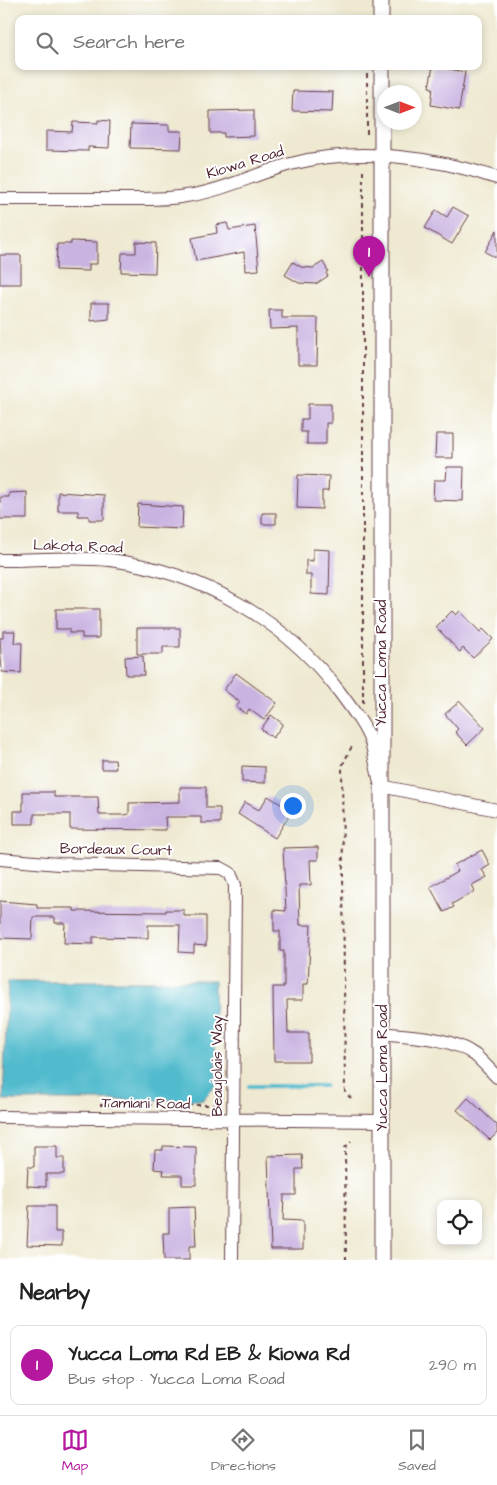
<!DOCTYPE html>
<meta charset="utf-8">
<style>
:root{--surface:#fff;--page:#f2f2f2;--text:#222;--muted:#767676;--line:#e0e0e0;--accent:#b5179e}
body{margin:0;font-family:"Architects Daughter",sans-serif;background:var(--page);color:var(--text)}
.controls{position:absolute;right:15px;bottom:15px;display:grid;overflow:hidden;border-radius:10px;box-shadow:0 2px 8px #0003}
.controls button{width:45px;height:45px;display:grid;place-items:center;padding:0;border:0;border-bottom:1px solid var(--line);background:var(--surface);color:var(--text);font:25px sans-serif}
.compass{position:absolute;left:377px;top:85px;width:45px;height:45px;border-radius:50%;background:var(--surface);box-shadow:0 2px 8px #0003;rotate:90deg}
.you{position:absolute;left:292px;top:805px;width:18px;height:18px;margin:-12px;border:4px solid #fff;border-radius:50%;background:#1a73e8;box-shadow:0 0 0 8px #1a73e833}
.badge{display:grid;place-items:center;width:32px;height:32px;border-radius:50%;background:var(--accent);color:#fff;font-size:16px;font-weight:700}
.pin{position:absolute;translate:-50% -41px;filter:drop-shadow(0 1px 2px #0008)}
.pin::after{content:'';position:absolute;top:26px;width:18px;height:15px;background:inherit;clip-path:polygon(0 0,100% 0,50% 100%)}
.list{margin:0;padding:0;list-style:none}
h2{display:flex;justify-content:space-between;align-items:center;height:65px;margin:0;padding:0 20px;font-size:21px}
h2 small{font-size:16px;font-weight:400;color:var(--muted)}
.list li{display:grid;grid-template-columns:32px 1fr auto;gap:15px;align-items:center;box-sizing:border-box;height:80px;margin:0 10px 10px;padding:0 10px;border:1px solid var(--line);border-radius:10px}
.list b{display:block;font-size:19px;white-space:nowrap}
.list p{margin:0;font-size:16px;white-space:nowrap;color:var(--muted)}
.list em{font-size:16px;font-style:normal;color:var(--muted)}
.icon{flex:none;width:28px;height:28px;fill:none;stroke:currentColor;stroke-width:2;stroke-linecap:round;stroke-linejoin:round}
.map{position:relative;flex:none;width:497px;height:1260px;overflow:hidden}
.search{position:absolute;background:var(--surface);box-shadow:0 2px 8px #0003;left:15px;right:15px;top:15px;height:55px;display:flex;align-items:center;gap:12px;box-sizing:border-box;padding:0 18px;border-radius:10px;color:var(--muted);font-size:19px}
.sheet{height:155px;background:var(--surface)}
nav{display:flex;justify-content:space-around;align-items:center;box-sizing:border-box;height:70px;border-top:1px solid var(--line);background:var(--surface);font-size:14px;color:var(--muted)}
nav a{display:grid;justify-items:center;gap:2px}
nav .on{color:var(--accent)}
.map>svg:first-child{display:block}
</style>
<div class="map">
<svg width="497" height="1260" viewBox="0 0 497 1260">
<rect width="100%" height="100%" fill="#fff"/>
<filter id="ink" filterUnits="userSpaceOnUse"><feTurbulence type="fractalNoise" baseFrequency=".02" numOctaves="2"/><feDisplacementMap in="SourceGraphic" scale="10" xChannelSelector="R" yChannelSelector="G"/><feConvolveMatrix kernelMatrix="1 2 1 2 8 2 1 2 1" color-interpolation-filters="sRGB"/></filter>
<filter id="wash" filterUnits="userSpaceOnUse"><feTurbulence type="fractalNoise" baseFrequency=".0096" numOctaves="4" result="noise"/><feDisplacementMap in="SourceGraphic" scale="20" xChannelSelector="R" yChannelSelector="G"/><feGaussianBlur stdDeviation="1.12" result="paint"/><feColorMatrix in="noise" values="0 0 0 0 0 0 0 0 0 0 0 0 0 0 0 0 0 1.4 0 .05"/><feComposite in="paint" operator="in"/></filter>
<g filter="url(#wash)">
<rect width="100%" height="100%" fill="#eee9d0"/>
<path fill="#51bbcd" stroke="#4e6d7c" d="M 8,981 L 214,981 L 216,1085 L 203,1100 L 3,1100 Z"/>
<g fill="none" stroke-linecap="round" stroke-linejoin="round">
<path stroke="#51bbcd" stroke-width="4" d="M 249,1086 L 325,1086"/>
</g>
<g id="blocks">
<path fill="#c9b3e1" d="M 433,66 L 465,72 L 459,110 L 431,105 L 433,88 L 429,87 Z
M 293,91 L 333,92 L 332,112 L 292,111 Z
M 254,110 L 254,136 L 224,137 L 224,133 L 210,133 L 210,111 Z
M 98,120 L 110,121 L 109,148 L 88,147 L 88,151 L 46,150 L 46,131 L 72,132 L 73,122 L 98,123 Z
M 131,124 L 169,125 L 169,131 L 182,131 L 181,149 L 130,148 Z
M 453,207 L 469,216 L 452,244 L 425,228 L 436,210 L 447,217 Z
M 227,223 L 229,230 L 255,226 L 259,270 L 245,271 L 244,252 L 196,261 L 192,238 L 217,233 L 216,225 Z
M 497,230 L 497,258 L 485,252 Z
M 71,241 L 97,242 L 97,264 L 89,264 L 89,271 L 56,270 L 57,244 L 71,244 Z
M 136,242 L 156,243 L 155,273 L 121,272 L 122,253 L 136,253 Z
M 0,255 L 21,255 L 21,284 L 0,284 Z
M 293,262 L 301,267 L 313,268 L 323,262 L 328,271 L 326,273 L 328,276 L 316,284 L 299,283 L 285,275 Z
M 91,303 L 109,303 L 109,319 L 91,321 Z
M 269,310 L 282,310 L 282,318 L 318,318 L 317,365 L 298,365 L 298,328 L 270,329 Z
M 308,404 L 331,404 L 331,423 L 326,423 L 326,444 L 307,444 L 307,432 L 301,432 L 301,419 L 308,419 Z
M 436,434 L 453,434 L 453,458 L 435,458 Z
M 447,467 L 464,467 L 463,501 L 433,500 L 434,480 L 446,480 Z
M 298,475 L 329,476 L 328,491 L 322,491 L 322,509 L 297,508 Z
M 27,492 L 27,519 L 0,519 L 0,497 L 9,497 L 9,493 Z
M 58,492 L 104,495 L 104,520 L 89,520 L 89,516 L 78,516 L 78,511 L 58,511 Z
M 138,504 L 183,507 L 182,529 L 137,527 Z
M 262,513 L 276,513 L 276,524 L 262,524 Z
M 313,549 L 330,550 L 329,595 L 311,594 L 311,575 L 306,575 L 306,560 L 313,561 Z
M 56,609 L 99,609 L 99,638 L 82,638 L 82,633 L 69,633 L 69,629 L 56,629 Z
M 452,611 L 456,615 L 460,611 L 480,632 L 483,629 L 493,639 L 473,658 L 463,648 L 460,652 L 436,627 Z
M 137,628 L 180,628 L 180,647 L 163,647 L 163,654 L 137,654 Z
M 3,631 L 15,631 L 14,643 L 22,643 L 21,673 L 2,672 L 0,638 L 3,638 Z
M 143,656 L 144,675 L 126,675 L 125,657 Z
M 236,673 L 277,703 L 264,720 L 249,709 L 246,714 L 236,707 L 240,702 L 224,690 Z
M 460,701 L 485,728 L 467,745 L 455,732 L 458,729 L 445,714 Z
M 271,715 L 283,724 L 273,738 L 261,729 Z
M 102,760 L 115,760 L 116,769 L 102,769 Z
M 242,766 L 265,767 L 265,783 L 242,782 Z
M 180,787 L 206,787 L 206,808 L 220,808 L 220,823 L 201,823 L 201,817 L 165,817 L 166,830 L 70,829 L 70,814 L 34,814 L 34,824 L 14,824 L 14,811 L 23,811 L 23,792 L 54,792 L 54,797 L 98,797 L 99,815 L 124,815 L 129,814 L 129,803 L 180,802 Z
M 268,796 L 292,811 L 275,838 L 238,814 L 245,802 L 259,810 Z
M 318,847 L 318,860 L 310,860 L 311,885 L 299,885 L 300,925 L 311,925 L 308,984 L 303,984 L 303,1000 L 287,1000 L 288,1033 L 309,1033 L 309,1061 L 274,1061 L 273,987 L 284,987 L 284,951 L 280,951 L 280,931 L 274,931 L 274,910 L 286,911 L 283,848 Z
M 482,850 L 490,865 L 482,870 L 487,877 L 472,885 L 475,891 L 452,904 L 454,907 L 444,912 L 430,887 L 458,871 L 454,865 Z
M 0,901 L 37,904 L 37,908 L 74,908 L 74,911 L 166,912 L 166,910 L 184,910 L 184,916 L 206,916 L 206,946 L 194,945 L 194,953 L 179,952 L 180,925 L 148,925 L 148,938 L 93,937 L 93,944 L 64,943 L 65,923 L 55,923 L 55,917 L 33,917 L 32,939 L 0,938 Z
M 468,1098 L 497,1125 L 497,1133 L 490,1140 L 457,1110 Z
M 34,1146 L 57,1146 L 57,1158 L 64,1158 L 64,1174 L 46,1174 L 46,1187 L 27,1186 L 28,1167 L 34,1167 Z
M 163,1146 L 196,1147 L 196,1185 L 182,1185 L 182,1175 L 163,1175 L 164,1170 L 154,1169 L 155,1150 L 163,1150 Z
M 302,1155 L 303,1169 L 296,1169 L 296,1195 L 284,1195 L 283,1220 L 303,1221 L 303,1249 L 271,1249 L 268,1156 Z
M 29,1206 L 55,1206 L 55,1232 L 62,1232 L 62,1246 L 27,1245 Z
M 194,1207 L 196,1246 L 189,1246 L 189,1260 L 164,1260 L 163,1233 L 169,1233 L 169,1208 Z"/>
</g>
</g>
<g filter="url(#ink)">
<use href="#blocks" fill-opacity="0" stroke="#633d44" stroke-width="1"/>
<g fill="none" stroke-linecap="round" stroke-linejoin="round">
<defs>
<path id="minor" d="M 0,199 C 38,199 76,199 114,199 C 137,199 163,200 186,196 C 224,191 258,172 295,163 C 360,147 434,157 497,178
M 0,560 C 34,560 78,556 110,560 C 201,572 286,620 341,694 C 352,709 364,724 371,742 C 375,756 377,772 381,786 L 497,810
M 0,859 L 59,864 L 221,868 L 230,873 L 235,885 L 232,1260
M 382,1033 C 413,1037 449,1036 475,1055 C 483,1062 490,1070 497,1077
M 0,1117 L 382,1121"/>
<path id="major" d="M 381,0 L 381,19
M 382,66 L 382,1260"/>
</defs>
<use href="#minor" stroke="#633d44" stroke-width="14"/>
<use href="#major" stroke="#633d44" stroke-width="17"/>
<path stroke="#633d44" stroke-width="2" stroke-dasharray="4 4" stroke-linecap="butt" d="M 367,66 L 367,136
M 363,171 L 363,703
M 351,1098 L 345,1093 L 342,766 L 352,746
M 100,1105 L 221,1105
M 346,1260 L 345,1148 L 351,1141"/>
<use href="#minor" stroke="#fff" stroke-width="12"/>
<use href="#major" stroke="#fff" stroke-width="15"/>
</g>
</g>
<g text-anchor="middle" stroke-width="4" stroke-linejoin="round" paint-order="stroke">
<g font-size="15" fill="#4a1f2b" stroke="#fff">
<text transform="translate(245 162) rotate(-17)" y="5">Kiowa Road</text>
<text transform="translate(78 546) rotate(2)" y="5">Lakota Road</text>
<text transform="translate(381 663) rotate(-90)" y="5">Yucca Loma Road</text>
<text transform="translate(116 849) rotate(1)" y="5">Bordeaux Court</text>
<text transform="translate(217 1066) rotate(-90)" y="5">Beaujolais Way</text>
<text transform="translate(382 1068) rotate(-90)" y="5">Yucca Loma Road</text>
<text transform="translate(146 1103) rotate(1)" y="5">Tamiani Road</text>
</g>
</g>
</svg>
<div class="controls">
<button><svg class="icon" aria-label="locate" viewBox="0 0 24 24"><circle cx="12" cy="12" r="6"/><path d="M12 2v4M12 18v4M2 12h4M18 12h4"/></svg></button>
</div>
<svg class="compass" viewBox="-18 -18 36 36"><path d="M0-13l5 13h-10z" fill="#e53935"/><path d="M0 13l5-13h-10z" fill="#767676"/></svg>
<div class="you"></div>
<div class="pin badge" style="left:369px;top:277px">1</div>
<div class="search"><svg class="icon" aria-label="search" viewBox="0 0 24 24"><circle cx="10" cy="10" r="6"/><path d="M15 15l6 6"/></svg>Search here</div>
</div>
<section class="sheet">
<h2>Nearby<small></small></h2>
<ul class="list">
<li><span class="badge">1</span><div><b>Yucca Loma Rd EB &amp; Kiowa Rd</b><p>Bus stop · Yucca Loma Road</p></div><em>290 m</em></li>
</ul>
</section>
<nav>
<a class="on"><svg class="icon" aria-label="map" viewBox="0 0 24 24"><path d="M3 6l6-2 6 2 6-2v14l-6 2-6-2-6 2zM9 4v14M15 6v14"/></svg>Map</a>
<a><svg class="icon" aria-label="directions" viewBox="0 0 24 24"><path d="M12 3l9 9-9 9-9-9zM9 14v-3h6M13 9l2 2-2 2"/></svg>Directions</a>
<a><svg class="icon" aria-label="saved" viewBox="0 0 24 24"><path d="M7 4h10v16l-5-4-5 4z"/></svg>Saved</a>
</nav>
